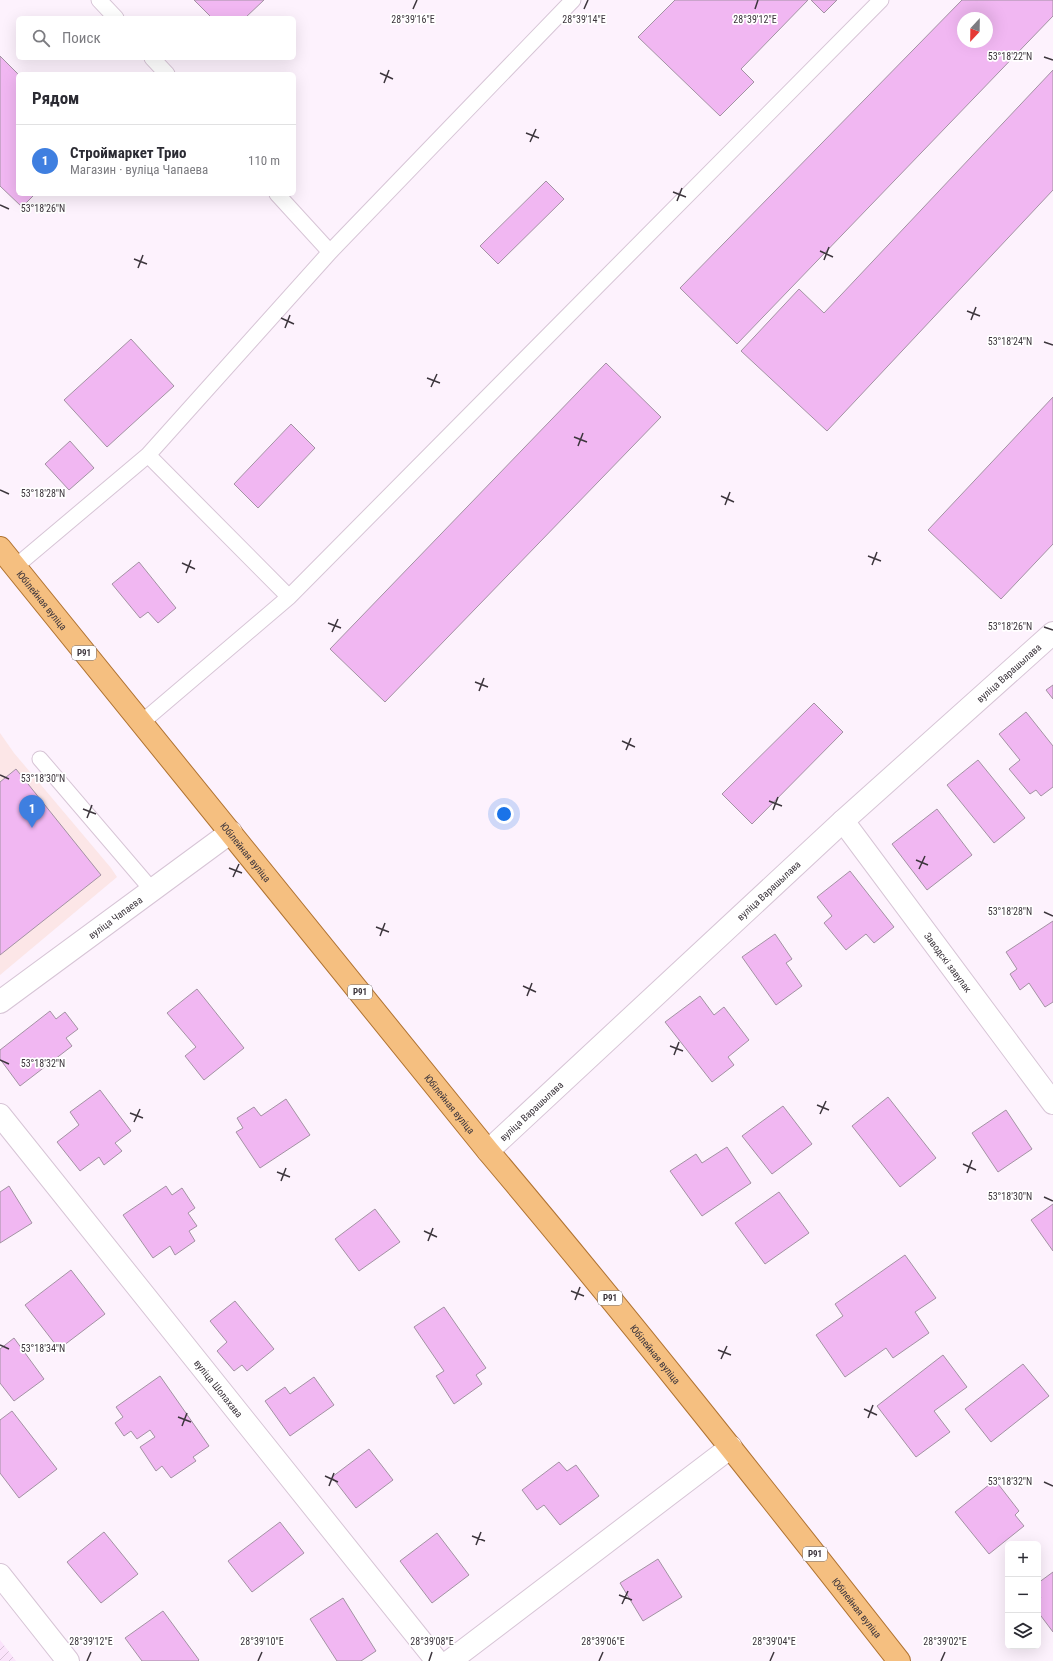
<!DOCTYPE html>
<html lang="ru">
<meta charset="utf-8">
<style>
:root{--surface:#fff;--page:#f2f2f3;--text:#2b2b33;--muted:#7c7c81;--line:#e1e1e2;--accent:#b14a23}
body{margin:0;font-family:"Roboto Condensed",sans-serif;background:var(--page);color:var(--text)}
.controls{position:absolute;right:12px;bottom:12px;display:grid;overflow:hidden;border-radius:6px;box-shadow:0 4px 16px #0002}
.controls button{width:36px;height:36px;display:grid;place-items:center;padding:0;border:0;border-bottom:1px solid var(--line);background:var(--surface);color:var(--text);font:20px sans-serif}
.compass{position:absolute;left:957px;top:12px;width:36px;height:36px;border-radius:50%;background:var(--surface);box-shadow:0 4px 16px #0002;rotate:202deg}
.you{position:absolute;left:504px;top:814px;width:14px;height:14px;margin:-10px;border:3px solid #fff;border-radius:50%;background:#1a73e8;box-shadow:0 0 0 6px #1a73e833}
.badge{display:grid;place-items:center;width:26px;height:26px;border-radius:50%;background:var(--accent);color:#fff;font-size:13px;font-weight:700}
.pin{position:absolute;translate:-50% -33px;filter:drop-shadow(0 1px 2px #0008)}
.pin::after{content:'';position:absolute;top:21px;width:14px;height:12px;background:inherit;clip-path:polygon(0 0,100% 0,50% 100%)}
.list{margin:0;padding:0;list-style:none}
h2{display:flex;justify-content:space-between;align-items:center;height:52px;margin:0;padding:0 16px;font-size:17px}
h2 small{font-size:13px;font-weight:400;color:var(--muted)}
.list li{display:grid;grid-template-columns:26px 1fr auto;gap:12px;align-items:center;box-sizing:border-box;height:72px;padding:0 16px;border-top:1px solid var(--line)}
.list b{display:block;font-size:15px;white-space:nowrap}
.list p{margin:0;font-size:13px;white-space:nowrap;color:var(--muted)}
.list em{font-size:13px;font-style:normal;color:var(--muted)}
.icon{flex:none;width:22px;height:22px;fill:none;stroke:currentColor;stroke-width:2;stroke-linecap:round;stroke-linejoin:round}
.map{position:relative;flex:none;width:1053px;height:1661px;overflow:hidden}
.search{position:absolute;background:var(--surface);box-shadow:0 4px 16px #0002;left:16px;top:16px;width:280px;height:44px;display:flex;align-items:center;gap:10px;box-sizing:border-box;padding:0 14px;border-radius:6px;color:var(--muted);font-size:15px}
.panel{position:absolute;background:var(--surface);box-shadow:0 4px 16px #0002;left:16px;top:72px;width:280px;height:124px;border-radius:6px}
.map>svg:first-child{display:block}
</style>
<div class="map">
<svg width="1053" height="1661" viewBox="0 0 1053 1661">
<defs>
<pattern id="industrial-furrows" width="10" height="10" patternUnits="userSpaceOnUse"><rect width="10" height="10" fill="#fbe3fb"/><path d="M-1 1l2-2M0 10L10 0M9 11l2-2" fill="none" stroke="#d8c3d8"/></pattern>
</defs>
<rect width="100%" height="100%" fill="#fdf2fd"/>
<path fill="#fce6e7" d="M 0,733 L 14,753 L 111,868 L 117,877 L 0,975 Z"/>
<path fill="url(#industrial-furrows)" d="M 0,1640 L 16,1661 L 0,1661 Z"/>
<path fill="#f1b7f2" stroke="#a392a3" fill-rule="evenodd" d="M 194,0 L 264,0 L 245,18 L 212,18 Z
M 675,0 L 808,0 L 741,69 L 754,82 L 720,116 L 638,37 Z
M 811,0 L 837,0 L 824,13 Z
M 962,0 L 1053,0 L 1053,16 L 737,344 L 680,288 ZM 963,18 L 987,18 L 987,42 L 963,42 Z
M 0,56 L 18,74 L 18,194 L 35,194 L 22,207 L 0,186 Z
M 1053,70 L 1053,190 L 827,431 L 741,351 L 799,289 L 824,313 Z
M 546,181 L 564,199 L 498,264 L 480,246 Z
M 131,339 L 174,386 L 107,447 L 64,400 Z
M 606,363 L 661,417 L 385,702 L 330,649 Z
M 1053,397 L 1053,544 L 1001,599 L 928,530 Z
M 291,424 L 315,448 L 258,508 L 234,484 Z
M 70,441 L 94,468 L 69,490 L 45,464 Z
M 139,562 L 176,608 L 158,623 L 148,612 L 140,618 L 112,584 Z
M 1053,685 L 1053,699 L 1046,690 Z
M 814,703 L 843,732 L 752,824 L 722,794 Z
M 1026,712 L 1053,746 L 1053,787 L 1041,796 L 1036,790 L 1030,794 L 1009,769 L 1020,760 L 999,734 Z
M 978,760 L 1025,818 L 994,843 L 947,785 Z
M 16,769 L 101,875 L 0,955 L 0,782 Z
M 937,809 L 972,855 L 927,890 L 892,844 Z
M 850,871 L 894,927 L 874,943 L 866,934 L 846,950 L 824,923 L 832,916 L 817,897 Z
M 1053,921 L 1053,1002 L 1045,1007 L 1029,983 L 1020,990 L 1010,974 L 1017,969 L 1006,952 Z
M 775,934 L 792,959 L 786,963 L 802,986 L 776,1005 L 742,957 Z
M 197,989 L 244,1048 L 204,1080 L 185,1056 L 196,1047 L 167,1013 Z
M 700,996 L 714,1015 L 724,1007 L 749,1040 L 728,1057 L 734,1065 L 712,1082 L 665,1022 Z
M 50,1011 L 56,1019 L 65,1012 L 78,1029 L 66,1038 L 72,1046 L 20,1086 L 0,1059 L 0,1050 Z
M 100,1090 L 131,1131 L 115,1143 L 122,1151 L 104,1165 L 99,1157 L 80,1171 L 57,1142 L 79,1125 L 70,1112 Z
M 888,1097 L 936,1158 L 900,1187 L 852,1126 Z
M 286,1099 L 310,1135 L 260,1168 L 236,1132 L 243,1128 L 237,1118 L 254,1107 L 261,1116 Z
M 783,1106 L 812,1144 L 772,1174 L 742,1136 Z
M 1006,1110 L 1032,1149 L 998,1172 L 972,1133 Z
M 727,1147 L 751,1183 L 702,1216 L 670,1171 L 696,1154 L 702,1163 Z
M 9,1186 L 32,1223 L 0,1243 L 0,1192 Z
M 166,1186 L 172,1195 L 182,1188 L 195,1208 L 188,1213 L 197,1226 L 189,1231 L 195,1241 L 175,1255 L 170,1246 L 153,1258 L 123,1215 Z
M 779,1192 L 809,1233 L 765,1264 L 735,1223 Z
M 1053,1204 L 1053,1251 L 1031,1220 Z
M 375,1209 L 400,1242 L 359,1271 L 335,1239 Z
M 905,1255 L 936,1298 L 915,1312 L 929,1333 L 893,1358 L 886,1348 L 845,1377 L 816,1335 L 843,1316 L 835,1304 Z
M 71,1270 L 105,1314 L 59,1349 L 25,1305 Z
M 235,1301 L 274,1349 L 247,1371 L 242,1365 L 234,1371 L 217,1351 L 227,1342 L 210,1321 Z
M 444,1307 L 486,1368 L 476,1375 L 482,1384 L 454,1404 L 436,1376 L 444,1371 L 414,1327 Z
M 14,1338 L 44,1379 L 14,1401 L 0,1383 L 0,1349 Z
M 943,1355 L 967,1387 L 934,1411 L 950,1432 L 916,1457 L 877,1406 Z
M 1023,1364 L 1049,1396 L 991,1442 L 965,1409 Z
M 160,1376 L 209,1446 L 193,1457 L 196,1461 L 171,1478 L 162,1466 L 156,1471 L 140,1447 L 155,1437 L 150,1430 L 137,1439 L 131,1431 L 124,1436 L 115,1423 L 123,1417 L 116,1407 Z
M 314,1377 L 334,1405 L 290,1436 L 265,1401 L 285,1387 L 290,1394 Z
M 12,1411 L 57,1469 L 19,1498 L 0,1473 L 0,1420 Z
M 369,1449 L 393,1480 L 356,1508 L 332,1477 Z
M 559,1462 L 567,1471 L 576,1465 L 599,1496 L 560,1525 L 544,1505 L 537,1510 L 522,1490 Z
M 995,1480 L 1019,1511 L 1015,1515 L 1024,1526 L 989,1554 L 955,1512 Z
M 280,1522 L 304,1553 L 252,1592 L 228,1561 Z
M 104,1532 L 138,1574 L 101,1603 L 67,1562 Z
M 437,1533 L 469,1575 L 432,1603 L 400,1561 Z
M 658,1559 L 682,1597 L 643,1621 L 620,1583 Z
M 1053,1572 L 1053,1632 L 1038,1612 L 1038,1601 L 1041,1598 L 1038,1594 L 1038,1583 Z
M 343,1598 L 376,1651 L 361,1661 L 337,1661 L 310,1619 Z
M 163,1611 L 199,1660 L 198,1661 L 142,1661 L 125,1638 Z"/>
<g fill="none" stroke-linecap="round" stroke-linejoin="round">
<defs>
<path id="lane" d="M 99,0 L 116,18
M 152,58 L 167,74
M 277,194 L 330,252
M 15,567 L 148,455
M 289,597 L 148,455 L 330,252 L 573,0
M 141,723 L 289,597 L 881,0
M 40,759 L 152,890"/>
<g id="street">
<path id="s1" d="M 843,821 L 1053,1103"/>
<path id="s2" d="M 0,1002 L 231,832"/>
<path id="s3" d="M 0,1115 L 437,1661"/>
<path id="s4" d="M 488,1151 L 843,821 L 1053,633"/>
<path d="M 0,1575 L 68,1661"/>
<path d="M 450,1661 L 731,1447"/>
</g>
<g id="primary">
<path id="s5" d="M 0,548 L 488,1151 C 629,1318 764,1489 899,1661"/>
</g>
</defs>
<use href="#lane" stroke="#d7c5d6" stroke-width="17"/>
<use href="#street" stroke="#d7c5d6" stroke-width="24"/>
<use href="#primary" stroke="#b07331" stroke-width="24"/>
<use href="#lane" stroke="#fff" stroke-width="15"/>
<use href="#street" stroke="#fff" stroke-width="22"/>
<use href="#primary" stroke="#f5bf80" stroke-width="22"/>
</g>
<path fill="none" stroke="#3c353c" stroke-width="1.5" d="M 413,9 L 417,0M 584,9 L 588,0M 755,9 L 758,0M 1044,57 L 1053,60M 380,73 L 393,79M 384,83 L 389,70M 526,133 L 539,138M 530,142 L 536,129M 673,192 L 686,197M 677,201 L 682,188M 0,205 L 9,209M 820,251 L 833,257M 134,259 L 147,264M 824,260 L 829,247M 138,268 L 143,255M 967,311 L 980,316M 281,318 L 294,324M 971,320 L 976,307M 285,328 L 290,315M 1044,342 L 1053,345M 427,378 L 440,383M 431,387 L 437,374M 574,437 L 587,442M 578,446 L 583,433M 0,490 L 9,494M 721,496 L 734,502M 725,505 L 730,492M 868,556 L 881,561M 182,563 L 195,569M 872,565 L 877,552M 186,573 L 191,560M 328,623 L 341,628M 1044,627 L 1053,630M 332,632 L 338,619M 475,682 L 488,687M 479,691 L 484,678M 622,741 L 635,747M 626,750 L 631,738M 0,775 L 9,779M 769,801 L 782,806M 83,809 L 96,814M 773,810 L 778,797M 87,818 L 92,805M 916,860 L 928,865M 229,868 L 242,873M 919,869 L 925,856M 233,877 L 239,864M 1044,912 L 1053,916M 376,927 L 389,932M 380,936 L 385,923M 523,986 L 536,992M 527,996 L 532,983M 670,1046 L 683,1051M 674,1055 L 679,1042M 0,1060 L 9,1064M 817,1105 L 829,1110M 130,1113 L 143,1118M 820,1114 L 826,1101M 134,1122 L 140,1109M 963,1164 L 976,1170M 277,1172 L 290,1177M 967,1173 L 972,1160M 281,1181 L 286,1168M 1044,1197 L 1053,1201M 424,1231 L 437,1237M 428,1241 L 433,1228M 571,1291 L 584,1296M 575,1300 L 580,1287M 0,1345 L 9,1349M 718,1350 L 731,1355M 721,1359 L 727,1346M 864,1409 L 877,1415M 178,1417 L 191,1422M 868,1418 L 873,1405M 182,1426 L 187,1413M 325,1476 L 338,1482M 1044,1482 L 1053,1486M 329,1486 L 334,1473M 472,1536 L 485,1541M 476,1545 L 481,1532M 619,1595 L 632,1600M 622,1604 L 628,1591M 87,1661 L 91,1652M 258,1661 L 262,1652M 429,1661 L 432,1652M 599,1661 L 603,1652M 770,1661 L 774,1652M 941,1661 L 945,1652"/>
<g text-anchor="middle" stroke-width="3.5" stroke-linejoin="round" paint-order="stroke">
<g fill="#fff" stroke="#767276" stroke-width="1">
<rect x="72" y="646" width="24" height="14" rx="3"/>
<rect x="348" y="985" width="24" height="14" rx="3"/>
<rect x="598" y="1291" width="24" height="14" rx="3"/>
<rect x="803" y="1547" width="24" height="14" rx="3"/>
</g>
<g font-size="9" font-weight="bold" fill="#3c353c">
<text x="84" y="656">Р91</text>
<text x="360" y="995">Р91</text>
<text x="610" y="1301">Р91</text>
<text x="815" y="1557">Р91</text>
</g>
<g font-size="10" fill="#3c353c" stroke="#fff">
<text dy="4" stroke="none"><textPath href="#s5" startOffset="67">Юбілейная вуліца</textPath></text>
<text dy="4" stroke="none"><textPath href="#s4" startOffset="707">вуліца Варашылава</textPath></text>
<text dy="4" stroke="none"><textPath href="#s5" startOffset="391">Юбілейная вуліца</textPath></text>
<text dy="4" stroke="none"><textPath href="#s4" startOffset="383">вуліца Варашылава</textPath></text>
<text dy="4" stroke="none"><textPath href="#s2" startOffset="143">вуліца Чапаева</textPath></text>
<text dy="4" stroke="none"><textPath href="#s1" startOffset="176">Заводскі завулак</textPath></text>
<text dy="4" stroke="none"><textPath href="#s5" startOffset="715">Юбілейная вуліца</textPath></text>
<text dy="4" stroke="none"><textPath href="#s4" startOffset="59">вуліца Варашылава</textPath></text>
<text dy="4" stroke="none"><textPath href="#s5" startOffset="1039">Юбілейная вуліца</textPath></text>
<text dy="4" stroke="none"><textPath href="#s3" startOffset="350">вуліца Шолахава</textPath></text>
<text dy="4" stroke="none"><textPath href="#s5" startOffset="1363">Юбілейная вуліца</textPath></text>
</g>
</g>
<g font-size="10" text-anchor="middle" fill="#3c353c" stroke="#fff" stroke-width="3.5" stroke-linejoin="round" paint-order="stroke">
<text x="413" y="23">28°39'16"E</text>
<text x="584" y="23">28°39'14"E</text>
<text x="755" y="23">28°39'12"E</text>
<text x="1010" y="60">53°18'22"N</text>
<text x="43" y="212">53°18'26"N</text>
<text x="1010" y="345">53°18'24"N</text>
<text x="43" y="497">53°18'28"N</text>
<text x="1010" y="630">53°18'26"N</text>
<text x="43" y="782">53°18'30"N</text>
<text x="1010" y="915">53°18'28"N</text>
<text x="43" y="1067">53°18'32"N</text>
<text x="1010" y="1200">53°18'30"N</text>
<text x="43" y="1352">53°18'34"N</text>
<text x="1010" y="1485">53°18'32"N</text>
<text x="91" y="1645">28°39'12"E</text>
<text x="262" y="1645">28°39'10"E</text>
<text x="432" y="1645">28°39'08"E</text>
<text x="603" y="1645">28°39'06"E</text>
<text x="774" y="1645">28°39'04"E</text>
<text x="945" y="1645">28°39'02"E</text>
</g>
</svg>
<div class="controls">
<button>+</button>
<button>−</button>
<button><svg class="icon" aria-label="layers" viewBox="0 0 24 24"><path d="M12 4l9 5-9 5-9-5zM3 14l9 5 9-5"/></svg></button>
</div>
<svg class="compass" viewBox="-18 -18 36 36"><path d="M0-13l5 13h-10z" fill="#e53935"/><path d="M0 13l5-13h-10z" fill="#7c7c81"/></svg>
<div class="you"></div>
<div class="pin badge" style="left:32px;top:828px;background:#3f7fe0">1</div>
<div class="search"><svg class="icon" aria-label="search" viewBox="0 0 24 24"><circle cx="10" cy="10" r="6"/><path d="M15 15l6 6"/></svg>Поиск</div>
<section class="panel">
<h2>Рядом<small></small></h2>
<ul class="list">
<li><span class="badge" style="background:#3f7fe0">1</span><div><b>Строймаркет Трио</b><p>Магазин · вуліца Чапаева</p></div><em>110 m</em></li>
</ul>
</section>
</div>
